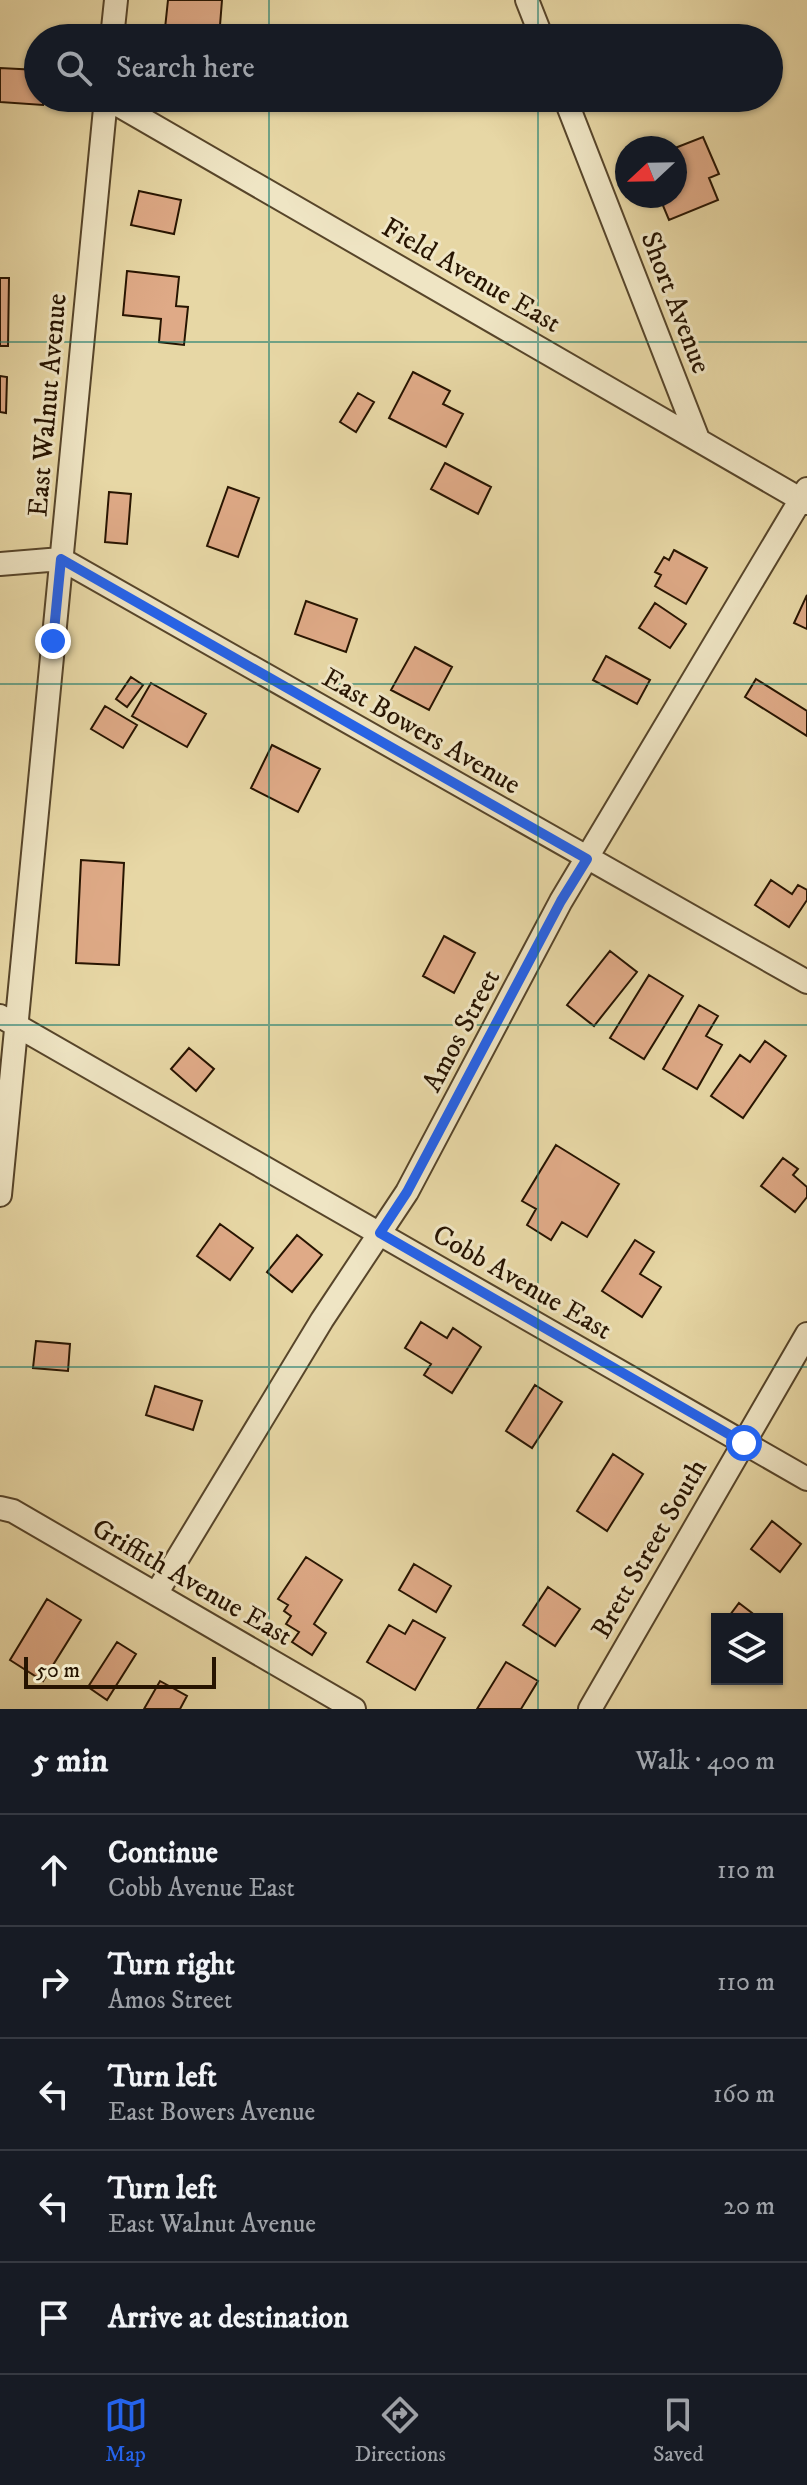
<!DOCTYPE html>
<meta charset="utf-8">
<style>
:root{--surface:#171b24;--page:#242831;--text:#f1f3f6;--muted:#9ea1a6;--line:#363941;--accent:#2563eb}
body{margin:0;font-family:"IM FELL DW Pica",serif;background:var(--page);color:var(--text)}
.controls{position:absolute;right:24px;bottom:24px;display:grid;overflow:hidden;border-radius:0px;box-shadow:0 2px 6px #0004}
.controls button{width:72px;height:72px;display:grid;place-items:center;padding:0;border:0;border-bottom:2px solid var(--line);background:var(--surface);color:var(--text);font:40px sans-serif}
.compass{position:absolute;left:615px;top:136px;width:72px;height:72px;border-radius:50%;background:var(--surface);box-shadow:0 2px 6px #0004;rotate:248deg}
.scale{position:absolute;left:24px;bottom:20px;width:192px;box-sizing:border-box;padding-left:8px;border:4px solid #271401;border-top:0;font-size:22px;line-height:28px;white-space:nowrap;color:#271401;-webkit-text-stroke:6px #efe5c4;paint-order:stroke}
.stop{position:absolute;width:24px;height:24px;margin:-18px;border:6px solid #2563eb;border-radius:50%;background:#fff}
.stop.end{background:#2563eb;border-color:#fff;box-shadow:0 2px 8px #0008}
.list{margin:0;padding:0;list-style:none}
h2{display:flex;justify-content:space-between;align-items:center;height:104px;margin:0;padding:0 32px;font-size:34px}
h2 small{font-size:26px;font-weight:400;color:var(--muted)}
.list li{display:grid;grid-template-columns:52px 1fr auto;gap:24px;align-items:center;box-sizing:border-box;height:112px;padding:0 32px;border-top:2px solid var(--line)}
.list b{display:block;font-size:30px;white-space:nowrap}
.list p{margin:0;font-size:26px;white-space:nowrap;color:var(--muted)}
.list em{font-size:26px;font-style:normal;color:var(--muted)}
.icon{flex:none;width:44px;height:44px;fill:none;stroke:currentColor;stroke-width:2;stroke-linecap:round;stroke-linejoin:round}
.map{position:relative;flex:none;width:807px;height:1709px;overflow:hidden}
.search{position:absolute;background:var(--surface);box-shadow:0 2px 6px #0004;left:24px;right:24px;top:24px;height:88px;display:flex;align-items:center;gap:20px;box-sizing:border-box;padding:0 28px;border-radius:44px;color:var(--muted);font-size:30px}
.sheet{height:664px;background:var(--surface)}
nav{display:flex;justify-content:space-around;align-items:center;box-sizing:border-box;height:112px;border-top:2px solid var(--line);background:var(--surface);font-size:22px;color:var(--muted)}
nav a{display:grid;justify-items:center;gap:4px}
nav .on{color:var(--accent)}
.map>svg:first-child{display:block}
</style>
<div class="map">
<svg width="807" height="1709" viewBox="0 0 807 1709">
<rect width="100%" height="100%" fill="#e7d7a5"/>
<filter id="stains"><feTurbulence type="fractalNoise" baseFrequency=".0025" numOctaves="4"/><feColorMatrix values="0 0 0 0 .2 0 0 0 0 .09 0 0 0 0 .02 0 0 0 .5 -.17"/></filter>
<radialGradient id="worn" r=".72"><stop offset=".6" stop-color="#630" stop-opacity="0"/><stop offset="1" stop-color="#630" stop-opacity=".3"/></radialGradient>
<path fill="#dfaa87" stroke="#271401" stroke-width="2" d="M 168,0 L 222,0 L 219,38 L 164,38 Z
M 0,68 L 38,70 L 38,98 L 43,98 L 43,105 L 0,102 Z
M 703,137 L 719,174 L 709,178 L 718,200 L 669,220 L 659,196 L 675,196 L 675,148 Z
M 139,191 L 181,200 L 174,234 L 131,225 Z
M 127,271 L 179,277 L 176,306 L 188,307 L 184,345 L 159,342 L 161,319 L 123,315 Z
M 0,278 L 9,278 L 8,346 L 0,346 Z
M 413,372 L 450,391 L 443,404 L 463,414 L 446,447 L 389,418 Z
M 0,376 L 7,377 L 6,413 L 0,412 Z
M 358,393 L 374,402 L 356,432 L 340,422 Z
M 445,463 L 491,487 L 478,514 L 431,489 Z
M 228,487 L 259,498 L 238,557 L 207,546 Z
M 109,492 L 131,494 L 127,544 L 105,542 Z
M 674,550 L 707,568 L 686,604 L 655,586 L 661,575 L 655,572 L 664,557 L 669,560 Z
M 807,595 L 807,629 L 794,623 Z
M 306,601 L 357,619 L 346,652 L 295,634 Z
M 655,603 L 686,624 L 670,648 L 639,628 Z
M 415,647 L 452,667 L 429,710 L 391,690 Z
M 606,656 L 650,680 L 637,704 L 593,680 Z
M 131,677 L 143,685 L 127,707 L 116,699 Z
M 756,679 L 807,711 L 807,736 L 745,697 Z
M 151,683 L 206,714 L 187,747 L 132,716 Z
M 105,706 L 137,725 L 123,748 L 91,729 Z
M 272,745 L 320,769 L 298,812 L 251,788 Z
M 81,860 L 124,863 L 119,965 L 76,963 Z
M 771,880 L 792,894 L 798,885 L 807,890 L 807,900 L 789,927 L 755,905 Z
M 444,936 L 475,953 L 454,993 L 423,976 Z
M 610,951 L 637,972 L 594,1026 L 567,1005 Z
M 649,975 L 683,996 L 644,1059 L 610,1038 Z
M 699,1005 L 718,1016 L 706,1036 L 722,1045 L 697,1089 L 663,1069 Z
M 765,1041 L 786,1056 L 743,1118 L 711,1096 L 740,1055 L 750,1062 Z
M 189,1048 L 214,1069 L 196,1091 L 171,1069 Z
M 556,1145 L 619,1184 L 587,1237 L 562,1222 L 551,1240 L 527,1225 L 536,1209 L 522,1201 Z
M 783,1158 L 798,1169 L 793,1175 L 807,1187 L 807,1197 L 795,1212 L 761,1186 Z
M 220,1224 L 253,1248 L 230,1280 L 197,1256 Z
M 297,1235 L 322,1255 L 292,1292 L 267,1272 Z
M 635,1240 L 654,1252 L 640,1274 L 661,1287 L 642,1317 L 602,1291 Z
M 421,1322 L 447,1338 L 453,1328 L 481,1347 L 452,1393 L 424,1375 L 431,1364 L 405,1348 Z
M 36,1341 L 70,1344 L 68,1371 L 33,1368 Z
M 535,1385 L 562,1402 L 532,1448 L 506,1431 Z
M 155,1386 L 202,1401 L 193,1430 L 146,1415 Z
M 613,1454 L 643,1474 L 607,1531 L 577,1511 Z
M 772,1521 L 801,1544 L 780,1572 L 751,1549 Z
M 306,1557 L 342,1580 L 314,1624 L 326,1633 L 312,1655 L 292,1642 L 299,1632 L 286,1624 L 291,1616 L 284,1611 L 288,1605 L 278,1599 Z
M 414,1564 L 451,1586 L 436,1612 L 399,1590 Z
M 548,1587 L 580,1609 L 555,1646 L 523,1625 Z
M 47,1599 L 81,1620 L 43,1681 L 10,1660 Z
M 739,1603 L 752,1613 L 747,1619 L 727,1619 Z
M 413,1620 L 445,1638 L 415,1690 L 367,1662 L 389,1625 L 405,1634 Z
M 117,1642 L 136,1654 L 107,1700 L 88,1687 Z
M 506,1662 L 538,1681 L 521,1709 L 477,1709 Z
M 160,1681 L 187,1696 L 180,1709 L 144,1709 Z"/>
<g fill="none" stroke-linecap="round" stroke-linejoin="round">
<defs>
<path id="minor" d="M 527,0 L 542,38
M 112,38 L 116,0
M 565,98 L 698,439
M 0,564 L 61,559 L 807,982
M 0,1016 L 807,1479
M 0,1195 L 106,98 L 807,503
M 0,1508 L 13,1511 L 354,1709
M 156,1594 L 322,1320 L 407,1192 L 561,901 L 807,489
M 590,1709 L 807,1334"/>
</defs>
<use href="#minor" stroke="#57452a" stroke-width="26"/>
<use href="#minor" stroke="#efe5c4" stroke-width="22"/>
</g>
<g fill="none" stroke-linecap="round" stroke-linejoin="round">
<path stroke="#2563eb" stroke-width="10" d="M 53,641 L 61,559 L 587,859 L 561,901 L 407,1192 L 380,1233 L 744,1443"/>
</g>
<path fill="none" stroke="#0f766e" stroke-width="2" stroke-opacity="0.55" d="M 269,0 L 269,38M 538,0 L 538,38M 269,98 L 269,1709M 538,98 L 538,1709M 0,342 L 807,342M 0,684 L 807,684M 0,1025 L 807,1025M 0,1367 L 807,1367"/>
<g text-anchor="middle" stroke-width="6" stroke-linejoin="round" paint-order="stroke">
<g font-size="28" fill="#271401" stroke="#efe5c4">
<text transform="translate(472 274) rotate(30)" y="10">Field Avenue East</text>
<text transform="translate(677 302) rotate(69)" y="10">Short Avenue</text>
<text transform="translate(46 405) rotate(-85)" y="10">East Walnut Avenue</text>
<text transform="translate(422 730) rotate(30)" y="10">East Bowers Avenue</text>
<text transform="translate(460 1030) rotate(-62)" y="10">Amos Street</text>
<text transform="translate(523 1281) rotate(30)" y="10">Cobb Avenue East</text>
<text transform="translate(648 1548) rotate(-60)" y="10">Brett Street South</text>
<text transform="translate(193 1581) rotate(30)" y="10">Griffith Avenue East</text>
</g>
</g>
<rect width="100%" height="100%" filter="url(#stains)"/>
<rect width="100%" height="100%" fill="url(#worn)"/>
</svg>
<div class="controls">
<button><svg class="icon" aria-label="layers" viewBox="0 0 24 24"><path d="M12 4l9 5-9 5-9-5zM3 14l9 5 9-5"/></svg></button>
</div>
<svg class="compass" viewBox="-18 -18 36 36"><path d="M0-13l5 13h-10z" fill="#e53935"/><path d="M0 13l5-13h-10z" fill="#9ea1a6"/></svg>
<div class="scale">50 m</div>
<div class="stop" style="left:744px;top:1443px"></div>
<div class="stop end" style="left:53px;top:641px"></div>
<div class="search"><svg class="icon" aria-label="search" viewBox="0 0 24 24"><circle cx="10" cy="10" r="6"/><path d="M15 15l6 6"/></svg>Search here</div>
</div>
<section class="sheet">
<h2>5 min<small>Walk · 400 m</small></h2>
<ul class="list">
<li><svg class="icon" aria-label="ahead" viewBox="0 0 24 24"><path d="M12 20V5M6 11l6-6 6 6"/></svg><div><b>Continue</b><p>Cobb Avenue East</p></div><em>110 m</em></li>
<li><svg class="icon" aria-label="right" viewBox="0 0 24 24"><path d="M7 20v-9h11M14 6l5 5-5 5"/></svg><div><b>Turn right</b><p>Amos Street</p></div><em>110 m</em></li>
<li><svg class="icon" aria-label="left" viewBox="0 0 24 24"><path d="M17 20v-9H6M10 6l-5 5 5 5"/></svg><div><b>Turn left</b><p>East Bowers Avenue</p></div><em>160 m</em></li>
<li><svg class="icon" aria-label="left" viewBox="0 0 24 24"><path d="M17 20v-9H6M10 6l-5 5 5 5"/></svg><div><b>Turn left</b><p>East Walnut Avenue</p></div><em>20 m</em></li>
<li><svg class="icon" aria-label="arrive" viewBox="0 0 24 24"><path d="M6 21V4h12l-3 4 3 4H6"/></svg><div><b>Arrive at destination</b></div></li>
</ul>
</section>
<nav>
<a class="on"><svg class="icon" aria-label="map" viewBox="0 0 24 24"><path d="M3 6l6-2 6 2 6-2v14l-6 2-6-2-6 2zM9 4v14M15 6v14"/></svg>Map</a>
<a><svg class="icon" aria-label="directions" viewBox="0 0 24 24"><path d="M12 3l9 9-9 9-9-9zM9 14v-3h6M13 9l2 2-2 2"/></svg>Directions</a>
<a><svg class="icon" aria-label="saved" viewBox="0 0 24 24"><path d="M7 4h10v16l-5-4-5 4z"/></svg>Saved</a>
</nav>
